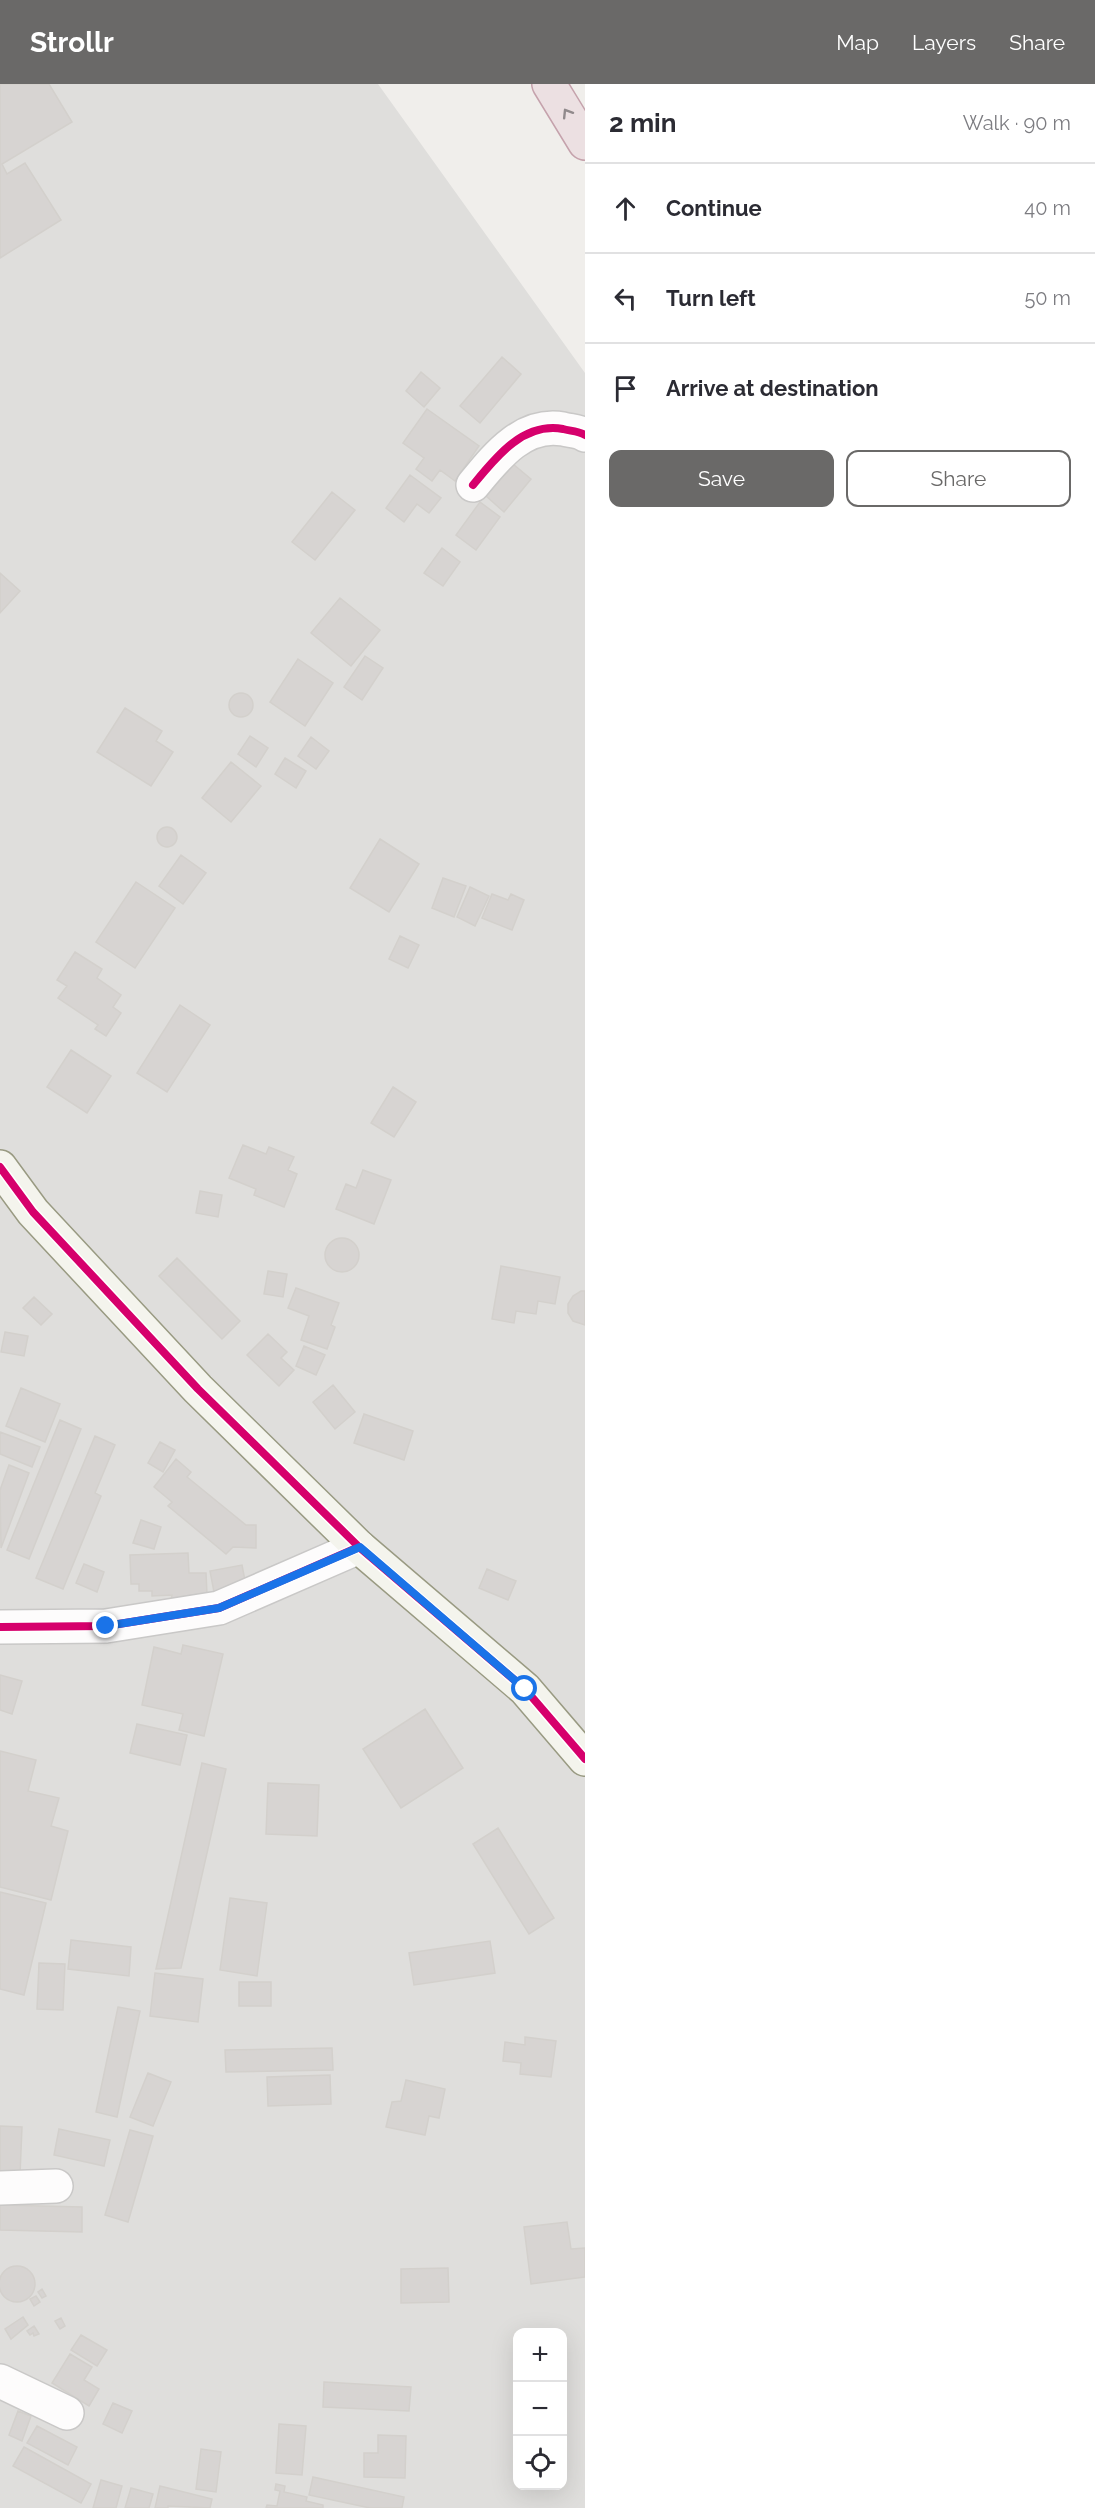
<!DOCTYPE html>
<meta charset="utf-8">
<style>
:root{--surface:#fff;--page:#f2f2f3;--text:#2b2b33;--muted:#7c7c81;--line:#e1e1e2;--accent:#6a6968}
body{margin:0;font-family:Raleway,sans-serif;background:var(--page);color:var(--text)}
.controls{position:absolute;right:18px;bottom:18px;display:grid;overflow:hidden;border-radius:12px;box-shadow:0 6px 24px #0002}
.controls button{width:54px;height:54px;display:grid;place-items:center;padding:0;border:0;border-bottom:2px solid var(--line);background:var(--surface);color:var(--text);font:30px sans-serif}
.stop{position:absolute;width:18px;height:18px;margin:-14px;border:4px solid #1a73e8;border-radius:50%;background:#fff}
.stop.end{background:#1a73e8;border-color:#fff;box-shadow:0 2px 6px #0008}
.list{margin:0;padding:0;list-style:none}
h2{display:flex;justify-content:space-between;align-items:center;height:78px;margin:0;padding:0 24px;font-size:26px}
h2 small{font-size:20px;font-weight:400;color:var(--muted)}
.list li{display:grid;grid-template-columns:39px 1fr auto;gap:18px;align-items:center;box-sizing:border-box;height:90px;padding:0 24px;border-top:2px solid var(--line)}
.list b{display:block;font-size:22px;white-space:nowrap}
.list em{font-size:20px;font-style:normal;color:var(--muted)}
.actions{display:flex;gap:12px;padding:18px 24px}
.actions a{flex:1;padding:14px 0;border:2px solid var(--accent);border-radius:12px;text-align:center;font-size:21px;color:var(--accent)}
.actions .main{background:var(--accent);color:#fff}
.icon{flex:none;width:33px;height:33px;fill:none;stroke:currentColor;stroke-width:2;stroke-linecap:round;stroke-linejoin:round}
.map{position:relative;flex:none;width:585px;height:2424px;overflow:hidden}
header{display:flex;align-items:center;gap:36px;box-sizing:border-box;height:84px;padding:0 30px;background:var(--accent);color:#fff}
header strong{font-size:28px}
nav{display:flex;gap:33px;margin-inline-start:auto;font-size:21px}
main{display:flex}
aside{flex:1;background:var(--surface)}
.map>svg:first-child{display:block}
</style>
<header>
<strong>Strollr</strong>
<nav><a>Map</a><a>Layers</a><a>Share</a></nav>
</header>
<main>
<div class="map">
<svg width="585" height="2424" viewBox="0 0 585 2424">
<rect width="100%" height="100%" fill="#f0eeeb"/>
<path fill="#dfdedc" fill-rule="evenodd" d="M 0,0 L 378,0 L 585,289 L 585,2424 L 0,2424 ZM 518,2248 L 562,2248 L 562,2402 L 518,2402 Z"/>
<path fill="#d7d4d2" stroke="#d3d0cc" stroke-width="1.5" d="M 0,0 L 49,0 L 72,38 L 2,80 L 7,90 L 25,79 L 61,136 L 0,174 Z
M 502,273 L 521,290 L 480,339 L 460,322 Z
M 421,288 L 440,304 L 424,323 L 406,307 Z
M 427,325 L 479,362 L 455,397 L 440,386 L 432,397 L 416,385 L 424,374 L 403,359 Z
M 513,380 L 531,395 L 504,428 L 486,412 Z
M 410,391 L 441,414 L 429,429 L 417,420 L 404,438 L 386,424 Z
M 332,408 L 355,426 L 315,476 L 292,458 Z
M 480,418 L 500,433 L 476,466 L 456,451 Z
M 442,464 L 460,478 L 443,502 L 424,489 Z
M 0,489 L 20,507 L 0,529 Z
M 340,514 L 380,546 L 351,582 L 311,549 Z
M 365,572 L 383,584 L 362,616 L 344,603 Z
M 298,575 L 333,599 L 305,642 L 270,618 Z
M229 621a12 12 0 1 1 24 0a12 12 0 1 1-24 0Z
M 125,624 L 162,647 L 156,657 L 173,668 L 151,702 L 97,668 Z
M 250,652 L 268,664 L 256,683 L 238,670 Z
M 311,653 L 329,667 L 316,685 L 298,672 Z
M 285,674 L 306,687 L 296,704 L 275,690 Z
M 231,678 L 261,702 L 231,738 L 202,714 Z
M157 753a10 10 0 1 1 20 0a10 10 0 1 1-20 0Z
M 380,755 L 419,780 L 389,828 L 350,804 Z
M 181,771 L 206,789 L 183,820 L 159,802 Z
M 443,794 L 466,802 L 454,833 L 432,824 Z
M 136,798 L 175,824 L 135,884 L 96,858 Z
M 470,803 L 489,812 L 475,842 L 457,833 Z
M 492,810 L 508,816 L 511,810 L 524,816 L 512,846 L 482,834 Z
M 400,852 L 419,861 L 408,884 L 389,875 Z
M 75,868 L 102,885 L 97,894 L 121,911 L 113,923 L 121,929 L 106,952 L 95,945 L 98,941 L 58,914 L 67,902 L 57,896 Z
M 180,921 L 210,941 L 167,1008 L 137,989 Z
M 71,966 L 111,992 L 87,1029 L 47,1003 Z
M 393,1003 L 416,1018 L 394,1053 L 371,1039 Z
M 243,1061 L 266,1070 L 269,1063 L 294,1073 L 288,1086 L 297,1090 L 284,1123 L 254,1111 L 256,1105 L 229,1094 Z
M 363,1086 L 391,1096 L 374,1140 L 336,1125 L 346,1100 L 356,1104 Z
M 200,1107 L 222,1111 L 218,1133 L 196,1129 Z
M325 1171a17 17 0 1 1 34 0a17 17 0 1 1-34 0Z
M 177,1174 L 240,1237 L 222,1255 L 159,1192 Z
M 501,1182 L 560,1193 L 555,1220 L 538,1217 L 536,1230 L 516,1227 L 514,1239 L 492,1235 Z
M 268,1187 L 287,1190 L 283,1213 L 264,1210 Z
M 296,1204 L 339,1219 L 331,1241 L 335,1243 L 327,1265 L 301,1256 L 309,1232 L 288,1224 Z
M 581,1207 L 585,1207 L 585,1241 L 573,1237 L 568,1229 L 568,1220 L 573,1212 Z
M 34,1213 L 52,1230 L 41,1241 L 23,1224 Z
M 5,1248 L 28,1252 L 24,1272 L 1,1268 Z
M 268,1250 L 287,1268 L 281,1274 L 294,1286 L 279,1302 L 247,1271 Z
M 304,1262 L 325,1271 L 316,1291 L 296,1282 Z
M 333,1301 L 355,1328 L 335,1345 L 313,1318 Z
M 21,1304 L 60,1320 L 45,1358 L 6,1342 Z
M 364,1330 L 413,1347 L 404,1376 L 354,1359 Z
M 60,1336 L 81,1345 L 29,1475 L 7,1466 Z
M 0,1348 L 40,1363 L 32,1383 L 0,1370 Z
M 95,1352 L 115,1361 L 95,1409 L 101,1412 L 63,1505 L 36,1494 Z
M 160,1358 L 175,1366 L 163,1388 L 148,1379 Z
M 176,1375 L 191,1388 L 187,1393 L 246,1441 L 256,1441 L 256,1464 L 233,1463 L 226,1470 L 168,1422 L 172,1418 L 154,1403 Z
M 9,1381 L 29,1389 L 1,1464 L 0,1406 Z
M 141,1436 L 161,1443 L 154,1465 L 133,1459 Z
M 188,1469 L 189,1489 L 206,1489 L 207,1510 L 190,1511 L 190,1515 L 171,1516 L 172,1511 L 152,1512 L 152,1507 L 139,1507 L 139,1500 L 131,1500 L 130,1471 Z
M 84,1480 L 104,1488 L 97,1508 L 76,1499 Z
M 242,1481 L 246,1502 L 214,1508 L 210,1487 Z
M 487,1485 L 516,1497 L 508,1516 L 479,1504 Z
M 183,1561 L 223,1570 L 204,1652 L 179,1646 L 183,1630 L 142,1621 L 154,1563 L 181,1570 Z
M 0,1591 L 22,1597 L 12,1630 L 0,1626 Z
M 425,1625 L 463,1684 L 401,1724 L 363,1665 Z
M 137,1640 L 187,1651 L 180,1681 L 130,1669 Z
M 0,1667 L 36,1676 L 28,1707 L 59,1714 L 51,1742 L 68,1747 L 51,1816 L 0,1803 Z
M 202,1679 L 226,1685 L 181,1884 L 156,1885 Z
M 268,1699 L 319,1701 L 317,1752 L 266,1750 Z
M 498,1744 L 554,1834 L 529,1850 L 473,1760 Z
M 0,1808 L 46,1819 L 24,1911 L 0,1905 Z
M 230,1814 L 267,1819 L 257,1892 L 220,1886 Z
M 71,1856 L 131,1863 L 129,1892 L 68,1885 Z
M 490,1857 L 495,1889 L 414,1901 L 409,1869 Z
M 39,1879 L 65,1880 L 63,1926 L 37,1925 Z
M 155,1889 L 203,1895 L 198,1938 L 150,1932 Z
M 239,1898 L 271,1898 L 271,1922 L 239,1922 Z
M 118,1923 L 140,1927 L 117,2033 L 96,2028 Z
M 525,1953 L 556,1957 L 551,1993 L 520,1990 L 521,1979 L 503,1977 L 505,1958 L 525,1961 Z
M 332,1964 L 333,1986 L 226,1988 L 225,1966 Z
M 148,1989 L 171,1998 L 153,2042 L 130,2033 Z
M 330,1991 L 331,2020 L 268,2022 L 267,1993 Z
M 406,1996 L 445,2005 L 439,2034 L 429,2032 L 425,2051 L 386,2043 L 392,2018 L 401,2017 Z
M 0,2042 L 22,2043 L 20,2091 L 0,2090 Z
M 59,2045 L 110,2056 L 104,2082 L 54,2071 Z
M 130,2046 L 153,2052 L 128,2138 L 105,2131 Z
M 0,2121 L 82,2123 L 82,2148 L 0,2146 Z
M 567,2138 L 571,2165 L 585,2164 L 585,2193 L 531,2200 L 524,2143 Z
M-1 2200a18 18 0 1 1 36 0a18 18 0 1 1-36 0Z
M 448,2184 L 449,2218 L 401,2219 L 401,2185 Z
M 42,2205 L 46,2212 L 42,2214 L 38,2208 Z
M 36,2212 L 40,2218 L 34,2222 L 30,2215 Z
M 23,2233 L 28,2241 L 11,2255 L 5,2245 Z
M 61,2234 L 65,2242 L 60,2245 L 55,2237 Z
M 34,2242 L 39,2250 L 34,2252 L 33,2249 L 30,2251 L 27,2247 Z
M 81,2251 L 107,2266 L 97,2282 L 71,2266 Z
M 70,2270 L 92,2283 L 84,2296 L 99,2305 L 89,2322 L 52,2299 Z
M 324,2298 L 411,2303 L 409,2327 L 323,2323 Z
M 113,2319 L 132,2327 L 122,2349 L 103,2340 Z
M 18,2327 L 31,2332 L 22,2357 L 9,2351 Z
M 279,2340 L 306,2342 L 302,2391 L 276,2389 Z
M 37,2342 L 77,2363 L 68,2381 L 27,2359 Z
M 378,2351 L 406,2352 L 405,2394 L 364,2393 L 364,2369 L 378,2369 Z
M 24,2363 L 91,2400 L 81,2419 L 13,2382 Z
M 201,2365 L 221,2368 L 216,2408 L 196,2405 Z
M 313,2393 L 404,2413 L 402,2424 L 370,2424 L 309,2411 Z
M 101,2396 L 122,2402 L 116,2424 L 93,2424 Z
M 276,2400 L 285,2402 L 284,2408 L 307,2413 L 306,2417 L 323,2421 L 323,2424 L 266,2424 L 267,2421 L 277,2422 L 280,2407 L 275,2406 Z
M 160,2402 L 212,2415 L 210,2424 L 168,2422 L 168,2424 L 155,2424 Z
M 131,2404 L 153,2410 L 149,2424 L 125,2424 Z"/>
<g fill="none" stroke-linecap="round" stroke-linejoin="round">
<defs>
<path id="street" d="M 473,401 C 496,373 523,338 563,345 C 570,347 579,347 585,351
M 0,1543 L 106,1542 L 219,1524 L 359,1463
M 0,2104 L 56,2102
M 0,2297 L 67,2329"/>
<path id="secondary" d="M 0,1083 L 33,1128 L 198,1305 L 359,1463 L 525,1605 L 585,1675"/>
<path id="highway" d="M 549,0 L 585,59"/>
</defs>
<use href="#street" stroke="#c9c8c7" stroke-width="36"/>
<use href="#secondary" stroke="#999a82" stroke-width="36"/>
<use href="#highway" stroke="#c5a2ac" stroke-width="36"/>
<use href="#street" stroke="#fdfcfc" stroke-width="33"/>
<use href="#secondary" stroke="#f4f4ed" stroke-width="33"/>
<use href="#highway" stroke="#ece0e2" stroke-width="33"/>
<defs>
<path id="cycleway" d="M 473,401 C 496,373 523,338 563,345 C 570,347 579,347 585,351
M 0,1083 L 33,1128 L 198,1305 L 359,1463 L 525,1605 L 585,1675
M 0,1543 L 106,1542 L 219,1524 L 359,1463"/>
</defs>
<use href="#cycleway" stroke="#fff" stroke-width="11"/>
<use href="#cycleway" stroke="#d6006c" stroke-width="8"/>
</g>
<defs><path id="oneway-chevron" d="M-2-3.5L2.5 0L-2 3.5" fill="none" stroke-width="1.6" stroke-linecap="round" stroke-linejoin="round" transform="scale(1.5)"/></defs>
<use stroke="#918a8c" href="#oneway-chevron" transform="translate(567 29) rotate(-122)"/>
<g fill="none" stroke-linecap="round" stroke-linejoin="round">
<path stroke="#1a73e8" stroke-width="8" d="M 106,1542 L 219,1524 L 360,1463 L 525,1605"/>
</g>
</svg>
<div class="controls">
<button>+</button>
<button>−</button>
<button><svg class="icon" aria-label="locate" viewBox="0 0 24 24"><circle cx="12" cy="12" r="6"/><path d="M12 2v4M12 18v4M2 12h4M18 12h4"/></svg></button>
</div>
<div class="stop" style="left:525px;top:1605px"></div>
<div class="stop end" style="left:106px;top:1542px"></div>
</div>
<aside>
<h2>2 min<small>Walk · 90 m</small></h2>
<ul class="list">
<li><svg class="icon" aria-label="ahead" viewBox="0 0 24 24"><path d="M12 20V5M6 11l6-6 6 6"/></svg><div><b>Continue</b></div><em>40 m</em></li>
<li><svg class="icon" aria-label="left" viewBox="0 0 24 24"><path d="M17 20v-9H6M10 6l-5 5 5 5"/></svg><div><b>Turn left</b></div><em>50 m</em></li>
<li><svg class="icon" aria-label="arrive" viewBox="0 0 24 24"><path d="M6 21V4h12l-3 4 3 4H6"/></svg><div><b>Arrive at destination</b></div></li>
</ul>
<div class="actions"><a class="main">Save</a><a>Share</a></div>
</aside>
</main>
